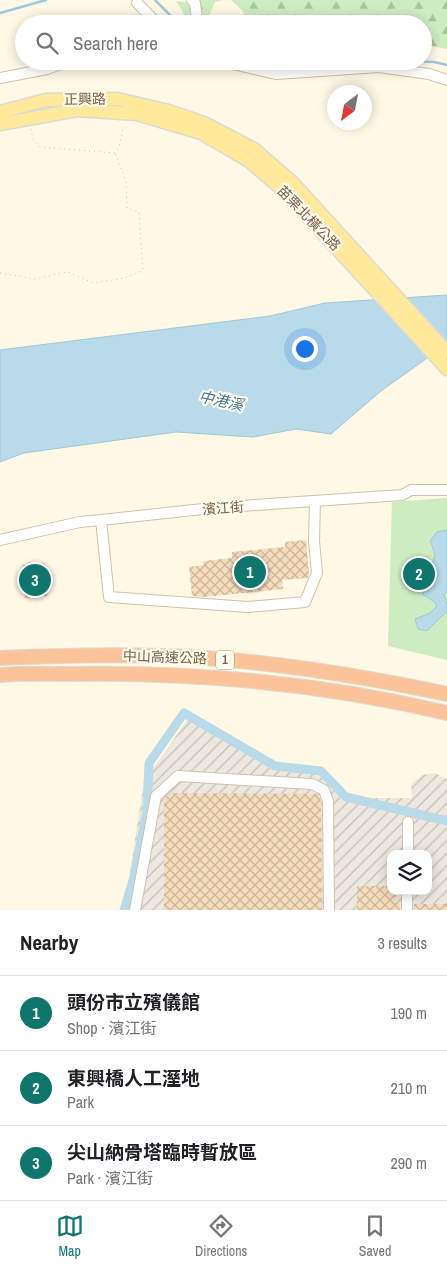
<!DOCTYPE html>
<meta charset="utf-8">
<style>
:root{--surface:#fff;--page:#f6f6f6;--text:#202124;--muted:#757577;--line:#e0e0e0;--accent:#0f766e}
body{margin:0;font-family:"Archivo Narrow","Noto Sans TC",sans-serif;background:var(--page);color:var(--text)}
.controls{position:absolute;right:15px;bottom:15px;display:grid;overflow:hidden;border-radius:10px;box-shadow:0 2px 12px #0003}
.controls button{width:45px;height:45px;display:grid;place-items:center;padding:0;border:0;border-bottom:1px solid var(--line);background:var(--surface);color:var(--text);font:25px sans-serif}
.compass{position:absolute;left:327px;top:85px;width:45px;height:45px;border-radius:50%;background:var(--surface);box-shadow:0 2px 12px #0003;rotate:212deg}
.you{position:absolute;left:304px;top:348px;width:18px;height:18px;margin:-12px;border:4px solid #fff;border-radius:50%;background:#1a73e8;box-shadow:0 0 0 8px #1a73e833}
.badge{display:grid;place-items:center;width:32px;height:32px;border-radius:50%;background:var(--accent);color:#fff;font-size:16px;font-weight:700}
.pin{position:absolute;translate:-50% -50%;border:2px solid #fff;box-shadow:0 1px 5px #0006}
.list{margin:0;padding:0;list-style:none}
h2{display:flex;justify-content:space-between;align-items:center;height:65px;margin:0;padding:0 20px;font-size:21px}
h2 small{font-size:16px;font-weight:400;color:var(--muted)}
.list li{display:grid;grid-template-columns:32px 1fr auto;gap:15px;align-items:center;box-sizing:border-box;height:75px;padding:0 20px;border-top:1px solid var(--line)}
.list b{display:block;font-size:19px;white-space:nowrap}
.list p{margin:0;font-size:16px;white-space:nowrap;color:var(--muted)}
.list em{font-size:16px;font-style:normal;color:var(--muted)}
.icon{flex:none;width:28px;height:28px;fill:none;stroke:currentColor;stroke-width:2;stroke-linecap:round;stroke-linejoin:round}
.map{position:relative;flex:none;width:447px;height:910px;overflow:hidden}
.search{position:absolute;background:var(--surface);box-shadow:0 2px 12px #0003;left:15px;right:15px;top:15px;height:55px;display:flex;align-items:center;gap:12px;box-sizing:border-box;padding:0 18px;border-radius:28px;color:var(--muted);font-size:19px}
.sheet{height:290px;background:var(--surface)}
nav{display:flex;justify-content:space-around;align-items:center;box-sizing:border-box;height:70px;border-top:1px solid var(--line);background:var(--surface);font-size:14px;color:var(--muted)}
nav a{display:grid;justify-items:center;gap:2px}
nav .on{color:var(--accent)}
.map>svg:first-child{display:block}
</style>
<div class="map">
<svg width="447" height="910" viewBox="0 0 447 910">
<defs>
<pattern id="industrial-furrows" width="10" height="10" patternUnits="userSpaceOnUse" patternTransform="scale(1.25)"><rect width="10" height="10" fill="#ede8df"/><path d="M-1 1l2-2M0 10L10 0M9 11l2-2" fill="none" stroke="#c5bfb7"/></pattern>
<pattern id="forest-firs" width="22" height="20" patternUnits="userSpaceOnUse" patternTransform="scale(1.25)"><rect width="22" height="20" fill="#cdecc2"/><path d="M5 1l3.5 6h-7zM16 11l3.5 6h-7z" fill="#abc3a0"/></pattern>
<pattern id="building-cross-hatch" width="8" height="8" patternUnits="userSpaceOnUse" patternTransform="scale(1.25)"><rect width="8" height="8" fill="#f5dcbb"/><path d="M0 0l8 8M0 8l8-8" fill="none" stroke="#cbb69a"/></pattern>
</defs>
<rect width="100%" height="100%" fill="#fef8e5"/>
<path fill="url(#industrial-furrows)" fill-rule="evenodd" d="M 188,719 L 273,770 L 323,775 L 341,798 L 412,798 L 411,784 L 422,775 L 435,773 L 447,779 L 447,910 L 124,910 L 144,781 ZM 391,854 L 428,854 L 428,891 L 391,891 Z"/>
<path fill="#cdecc2" d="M 447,498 L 447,660 L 388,646 L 392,502 Z"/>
<path fill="url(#forest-firs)" d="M 190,0 L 223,0 L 215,2 L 208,18 L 214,24 C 189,24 189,22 176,1 L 189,3 Z
M 231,0 L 447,0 L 447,49 L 423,44 L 423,24 L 246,24 L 243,11 Z"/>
<path fill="#b8dae9" stroke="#9ec8db" d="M 447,295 L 447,351 L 437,351 L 381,391 L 331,434 L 296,429 L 253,437 L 176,432 L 24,453 L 0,462 L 0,350 L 270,316 L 325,303 Z
M 447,530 L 447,592 L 444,595 L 447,604 L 447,611 L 427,631 L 418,629 L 415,619 L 430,613 L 437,606 L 433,601 L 422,594 L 429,586 L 433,576 L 429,568 C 437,558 435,552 430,541 L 437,532 Z"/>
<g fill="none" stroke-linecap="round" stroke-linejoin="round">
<path stroke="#9ec8db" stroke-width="2.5" d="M 155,0 L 179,24
M 0,13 L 46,0
M 408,61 L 434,62 L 447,65"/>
<path stroke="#b8dae9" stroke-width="9" d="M 124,910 L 134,877 L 147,811 L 149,763 L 184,713 L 275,766 L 321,771 L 346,797 L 447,821"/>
</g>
<path fill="url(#building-cross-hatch)" d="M 306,540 L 309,573 L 308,578 L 282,580 L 283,589 L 204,597 L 192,596 L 189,567 L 204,565 L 203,561 L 232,558 L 232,552 L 285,547 L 285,542 Z
M 44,563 L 48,596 L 25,598 L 22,565 Z
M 170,793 L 317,794 L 319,796 L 321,802 L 322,910 L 164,910 L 164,798 Z
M 357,886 L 391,886 L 391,891 L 396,891 L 396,903 L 400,903 L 400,910 L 357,910 Z
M 414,904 L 447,904 L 447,910 L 414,910 Z"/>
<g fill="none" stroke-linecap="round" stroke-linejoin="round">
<defs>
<path id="minor" d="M 137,3 L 158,24
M 191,24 L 197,19 L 195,3 L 192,0
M 121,61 L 132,61
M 221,61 L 276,74 L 379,67 L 429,74 L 447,80
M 0,78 L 47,69 L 68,61
M 101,520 L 109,597 L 248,607 L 305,602 L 317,573 L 314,541 L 315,502
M 0,540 L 80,522 L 101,520 L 212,508 L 402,495 L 411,490 L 447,490
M 408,854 L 408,822
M 135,910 L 156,796 L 178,776 L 312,784 L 324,790 L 328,801 L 329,910
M 407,910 L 407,891"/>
<path id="major" d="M 0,112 L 46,100 L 117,99 L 169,111 L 204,123 L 254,149 L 293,183 L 447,352
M 0,124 L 77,110 L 137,114 L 201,133 L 249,161 L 284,191 L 447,369"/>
<path id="highway" d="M 0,658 C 68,655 138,653 206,658 C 287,664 367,677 447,694
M 0,675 C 24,673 48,674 72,674 C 198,672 325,684 447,713"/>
</defs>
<use href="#minor" stroke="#d0c1aa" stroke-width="12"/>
<use href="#major" stroke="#dfd9d3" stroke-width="15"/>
<use href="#highway" stroke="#dfd9d3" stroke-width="16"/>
<path stroke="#dabf9e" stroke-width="1" stroke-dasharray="1 4" stroke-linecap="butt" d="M 31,129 L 33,139 L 40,147 L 115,153 L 119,147 L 123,129
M 0,273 L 35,279 L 67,272 L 94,283 L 124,278 L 143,271 L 139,212 L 127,208 L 126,181 L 115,153"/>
<use href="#minor" stroke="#fff" stroke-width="10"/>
<use href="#major" stroke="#ffea9b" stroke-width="12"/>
<use href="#highway" stroke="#fbc399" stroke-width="14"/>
</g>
<g text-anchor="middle" stroke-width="4.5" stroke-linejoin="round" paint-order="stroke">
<rect fill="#fffbed" stroke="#a18f7a" stroke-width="1" x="216" y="650.5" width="18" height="19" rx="4"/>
<g font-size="12" font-weight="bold" fill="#796148">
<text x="225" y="664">1</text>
</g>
<g font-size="14" fill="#796148" stroke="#fffbed">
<text transform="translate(85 99) rotate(-1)" y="5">正興路</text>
<text transform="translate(309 218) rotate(46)" y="5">苗栗北橫公路</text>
<text transform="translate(223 508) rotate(-4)" y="5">濱江街</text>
<text transform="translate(165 657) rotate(2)" y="5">中山高速公路</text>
</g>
<g font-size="15" font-style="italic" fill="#437994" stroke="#fffbed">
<text transform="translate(221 401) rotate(12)" y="5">中港溪</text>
</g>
</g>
</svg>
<div class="controls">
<button><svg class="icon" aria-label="layers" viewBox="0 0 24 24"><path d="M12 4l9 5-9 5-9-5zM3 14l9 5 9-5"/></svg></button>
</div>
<svg class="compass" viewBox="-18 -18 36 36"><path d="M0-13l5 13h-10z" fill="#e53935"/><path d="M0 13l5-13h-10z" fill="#757577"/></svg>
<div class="you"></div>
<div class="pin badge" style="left:250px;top:572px">1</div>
<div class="pin badge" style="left:419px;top:574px">2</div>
<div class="pin badge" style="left:35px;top:580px">3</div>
<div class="search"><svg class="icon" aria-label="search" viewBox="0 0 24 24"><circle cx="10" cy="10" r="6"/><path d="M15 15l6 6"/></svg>Search here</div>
</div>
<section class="sheet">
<h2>Nearby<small>3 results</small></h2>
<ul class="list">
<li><span class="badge">1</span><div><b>頭份市立殯儀館</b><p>Shop · 濱江街</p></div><em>190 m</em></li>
<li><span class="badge">2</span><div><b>東興橋人工溼地</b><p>Park</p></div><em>210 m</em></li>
<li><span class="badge">3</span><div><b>尖山納骨塔臨時暫放區</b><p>Park · 濱江街</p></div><em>290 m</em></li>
</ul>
</section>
<nav>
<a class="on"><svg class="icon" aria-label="map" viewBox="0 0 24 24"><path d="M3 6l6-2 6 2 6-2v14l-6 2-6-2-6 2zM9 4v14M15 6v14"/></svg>Map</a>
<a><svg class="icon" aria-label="directions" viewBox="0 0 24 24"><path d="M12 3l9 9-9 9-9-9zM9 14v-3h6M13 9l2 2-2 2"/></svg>Directions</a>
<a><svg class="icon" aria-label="saved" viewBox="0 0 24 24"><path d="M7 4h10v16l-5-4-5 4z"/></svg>Saved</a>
</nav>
